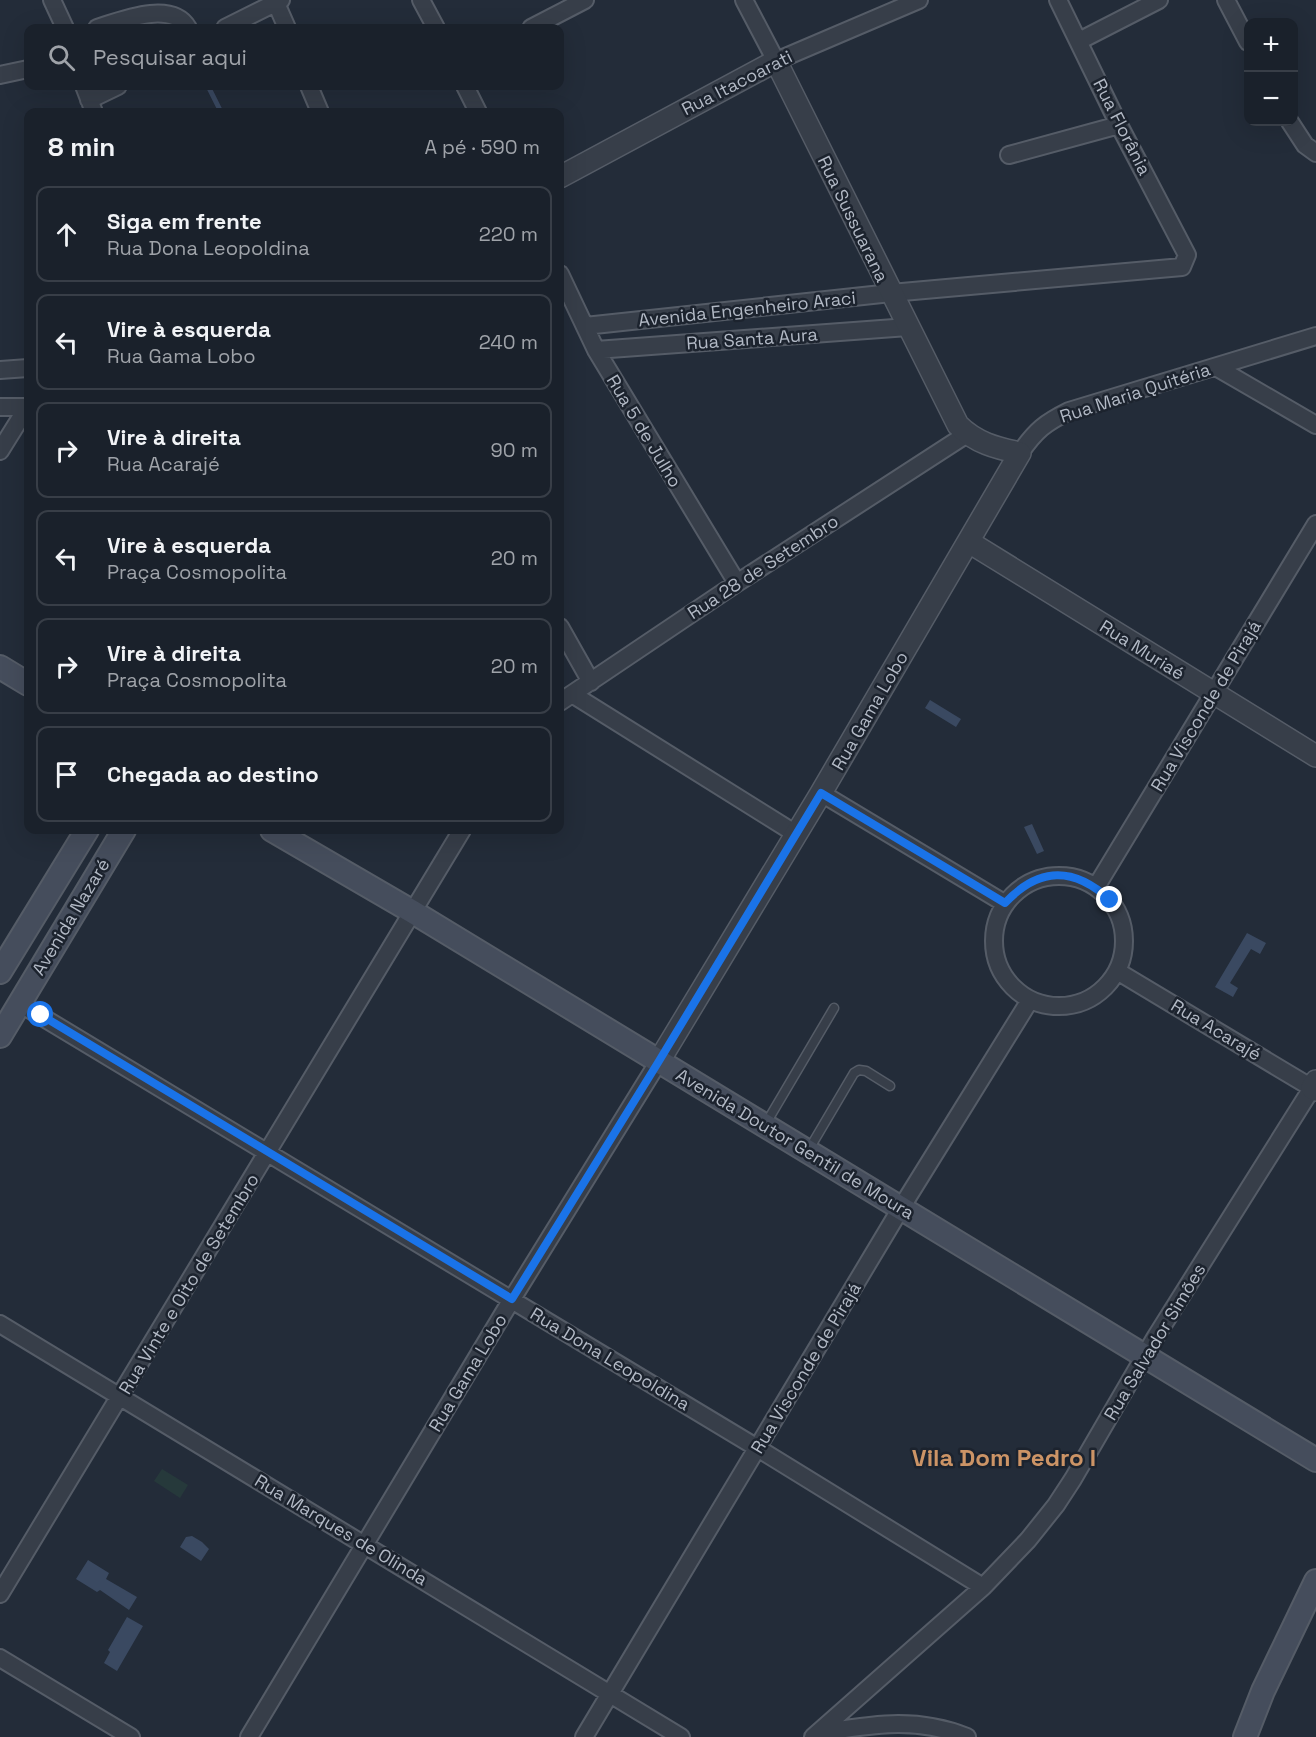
<!DOCTYPE html>
<html lang="pt">
<meta charset="utf-8">
<style>
:root{--surface:#1a212b;--page:#272e37;--text:#f1f3f6;--muted:#9fa3a9;--line:#383e47}
body{margin:0;font-family:"Space Grotesk",sans-serif;background:var(--page);color:var(--text)}
.controls{position:absolute;right:18px;top:18px;display:grid;overflow:hidden;border-radius:12px;box-shadow:0 6px 24px #0002}
.controls button{width:54px;height:54px;display:grid;place-items:center;padding:0;border:0;border-bottom:2px solid var(--line);background:var(--surface);color:var(--text);font:30px sans-serif}
.stop{position:absolute;width:18px;height:18px;margin:-14px;border:4px solid #1a73e8;border-radius:50%;background:#fff}
.stop.end{background:#1a73e8;border-color:#fff;box-shadow:0 2px 6px #0008}
.list{margin:0;padding:0;list-style:none}
h2{display:flex;justify-content:space-between;align-items:center;height:78px;margin:0;padding:0 24px;font-size:26px}
h2 small{font-size:20px;font-weight:400;color:var(--muted)}
.list li{display:grid;grid-template-columns:39px 1fr auto;gap:18px;align-items:center;box-sizing:border-box;height:96px;margin:0 12px 12px;padding:0 12px;border:2px solid var(--line);border-radius:12px}
.list b{display:block;font-size:22px;white-space:nowrap}
.list p{margin:0;font-size:20px;white-space:nowrap;color:var(--muted)}
.list em{font-size:20px;font-style:normal;color:var(--muted)}
.icon{flex:none;width:33px;height:33px;fill:none;stroke:currentColor;stroke-width:2;stroke-linecap:round;stroke-linejoin:round}
.map{position:relative;flex:none;width:1316px;height:1737px;overflow:hidden}
.search{position:absolute;background:var(--surface);box-shadow:0 6px 24px #0002;left:24px;top:24px;width:540px;height:66px;display:flex;align-items:center;gap:15px;box-sizing:border-box;padding:0 21px;border-radius:12px;color:var(--muted);font-size:22px}
.panel{position:absolute;background:var(--surface);box-shadow:0 6px 24px #0002;left:24px;top:108px;width:540px;height:726px;border-radius:12px}
.map>svg:first-child{display:block}
</style>
<div class="map">
<svg width="1316" height="1737" viewBox="0 0 1316 1737">
<rect width="100%" height="100%" fill="#232c39"/>
<path fill="#26393b" d="M 162,1469 L 188,1485 L 180,1498 L 154,1481 Z"/>
<path fill="#3a4961" d="M 930,700 L 961,719 L 956,727 L 925,708 Z
M 1032,824 L 1044,851 L 1037,854 L 1024,827 Z
M 1247,933 L 1266,943 L 1260,954 L 1251,949 L 1230,983 L 1238,988 L 1233,997 L 1215,987 Z
M 192,1536 L 202,1542 L 209,1549 L 201,1561 L 180,1547 L 186,1537 Z
M 88,1560 L 109,1573 L 106,1579 L 137,1597 L 129,1610 L 100,1590 L 97,1592 L 76,1579 Z
M 127,1617 L 143,1626 L 117,1671 L 104,1663 L 110,1652 L 108,1650 Z"/>
<g fill="none" stroke-linecap="round" stroke-linejoin="round">
<path stroke="#3a4961" stroke-width="5" d="M 208,86 L 221,112"/>
<defs>
<path id="service" d="M 765,1125 L 834,1008
M 808,1151 L 854,1073 L 859,1070 L 866,1071 L 890,1086"/>
<path id="minor" d="M 52,0 L 65,28
M 421,0 L 436,28
M 744,0 L 776,61 L 919,0
M 1226,0 L 1248,42
M 276,3 L 287,28
M 97,28 C 122,20 172,0 188,28
M 225,28 L 281,0
M 531,28 L 585,0
M 1079,41 L 1159,0
M 0,75 L 28,69
M 84,86 L 94,112
M 309,86 L 320,112
M 465,86 L 478,112
M 89,100 L 118,86
M 1290,122 L 1305,145 L 1316,153
M 1009,155 L 1119,125
M 560,274 L 596,350 L 737,583
M 585,326 L 891,293 L 1182,267 L 1187,255 L 1119,125 L 1058,0
M 596,350 L 908,327
M 1216,367 L 1316,425
M 0,370 L 28,368
M 0,407 L 28,407
M 0,451 L 28,406
M 1020,453 C 1036,430 1045,423 1069,411 L 1316,336
M 560,627 L 591,682
M 572,694 L 796,834
M 560,702 L 737,583 L 967,434
M 821,793 L 1004,903
M994 941a65 65 0 1 1 130 0a65 65 0 1 1-130 0Z
M 1096,887 L 1316,524
M 19,1003 L 759,1449 L 983,1587
M 0,1324 L 681,1737
M 0,1594 L 462,830
M 0,1658 L 131,1737
M 818,1733 C 871,1725 915,1716 967,1737
M 249,1737 L 512,1299 L 659,1061
M 584,1737 L 901,1208 L 1030,1000
M 813,1737 L 983,1587 L 1028,1540 L 1056,1505 L 1073,1479 L 1155,1338 L 1312,1088 L 1117,971"/>
<path id="tertiary" d="M 560,177 L 776,61 L 958,425 C 976,443 996,448 1020,453 L 821,793 L 659,1061
M 969,542 L 1316,756
M 1316,1081 L 1312,1088 L 1316,1090"/>
<path id="secondary" d="M 0,667 L 28,684
M 272,830 L 413,912 L 1316,1460
M 0,972 L 87,830
M 0,1036 L 124,830
M 1245,1737 L 1263,1691 L 1316,1581"/>
</defs>
<use href="#service" stroke="#555c67" stroke-width="11"/>
<use href="#minor" stroke="#555c67" stroke-width="20"/>
<use href="#tertiary" stroke="#555c67" stroke-width="24"/>
<use href="#secondary" stroke="#555c67" stroke-width="26"/>
<use href="#service" stroke="#373e49" stroke-width="8"/>
<use href="#minor" stroke="#373e49" stroke-width="16"/>
<use href="#tertiary" stroke="#373e49" stroke-width="21"/>
<use href="#secondary" stroke="#454d5c" stroke-width="22"/>
</g>
<g fill="none" stroke-linecap="round" stroke-linejoin="round">
<path stroke="#1a73e8" stroke-width="8" d="M 41,1015 L 512,1299 L 659,1061 L 821,793 L 1005,903 C 1039,867 1073,866 1110,900"/>
</g>
<g text-anchor="middle" stroke-width="5" stroke-linejoin="round" paint-order="stroke">
<g font-size="18" fill="#b2b9c5" stroke="#1c232e">
<text transform="translate(737 83) rotate(-27)" y="6">Rua Itacoarati</text>
<text transform="translate(1122 127) rotate(63)" y="6">Rua Florânia</text>
<text transform="translate(853 219) rotate(64)" y="6">Rua Sussuarana</text>
<text transform="translate(747 309) rotate(-6)" y="6">Avenida Engenheiro Araci</text>
<text transform="translate(752 339) rotate(-4)" y="6">Rua Santa Aura</text>
<text transform="translate(1135 393) rotate(-18)" y="6">Rua Maria Quitéria</text>
<text transform="translate(644 431) rotate(59)" y="6">Rua 5 de Julho</text>
<text transform="translate(763 567) rotate(-33)" y="6">Rua 28 de Setembro</text>
<text transform="translate(1142 650) rotate(32)" y="6">Rua Muriaé</text>
<text transform="translate(1206 706) rotate(-59)" y="6">Rua Visconde de Pirajá</text>
<text transform="translate(870 711) rotate(-60)" y="6">Rua Gama Lobo</text>
<text transform="translate(71 917) rotate(-59)" y="6">Avenida Nazaré</text>
<text transform="translate(1216 1030) rotate(31)" y="6">Rua Acarajé</text>
<text transform="translate(795 1144) rotate(31)" y="6">Avenida Doutor Gentil de Moura</text>
<text transform="translate(189 1284) rotate(-59)" y="6">Rua Vinte e Oito de Setembro</text>
<text transform="translate(1155 1342) rotate(-59)" y="6">Rua Salvador Simões</text>
<text transform="translate(610 1359) rotate(31)" y="6">Rua Dona Leopoldina</text>
<text transform="translate(806 1368) rotate(-59)" y="6">Rua Visconde de Pirajá</text>
<text transform="translate(468 1373) rotate(-59)" y="6">Rua Gama Lobo</text>
<text transform="translate(341 1530) rotate(31)" y="6">Rua Marques de Olinda</text>
</g>
<g font-size="24" font-weight="bold" fill="#cc9466" stroke="#1c232e">
<text x="1004" y="1466">Vila Dom Pedro I</text>
</g>
</g>
</svg>
<div class="controls">
<button>+</button>
<button>−</button>
</div>
<div class="stop" style="left:41px;top:1015px"></div>
<div class="stop end" style="left:1110px;top:900px"></div>
<div class="search"><svg class="icon" aria-label="search" viewBox="0 0 24 24"><circle cx="10" cy="10" r="6"/><path d="M15 15l6 6"/></svg>Pesquisar aqui</div>
<section class="panel">
<h2>8 min<small>A pé · 590 m</small></h2>
<ul class="list">
<li><svg class="icon" aria-label="ahead" viewBox="0 0 24 24"><path d="M12 20V5M6 11l6-6 6 6"/></svg><div><b>Siga em frente</b><p>Rua Dona Leopoldina</p></div><em>220 m</em></li>
<li><svg class="icon" aria-label="left" viewBox="0 0 24 24"><path d="M17 20v-9H6M10 6l-5 5 5 5"/></svg><div><b>Vire à esquerda</b><p>Rua Gama Lobo</p></div><em>240 m</em></li>
<li><svg class="icon" aria-label="right" viewBox="0 0 24 24"><path d="M7 20v-9h11M14 6l5 5-5 5"/></svg><div><b>Vire à direita</b><p>Rua Acarajé</p></div><em>90 m</em></li>
<li><svg class="icon" aria-label="left" viewBox="0 0 24 24"><path d="M17 20v-9H6M10 6l-5 5 5 5"/></svg><div><b>Vire à esquerda</b><p>Praça Cosmopolita</p></div><em>20 m</em></li>
<li><svg class="icon" aria-label="right" viewBox="0 0 24 24"><path d="M7 20v-9h11M14 6l5 5-5 5"/></svg><div><b>Vire à direita</b><p>Praça Cosmopolita</p></div><em>20 m</em></li>
<li><svg class="icon" aria-label="arrive" viewBox="0 0 24 24"><path d="M6 21V4h12l-3 4 3 4H6"/></svg><div><b>Chegada ao destino</b></div></li>
</ul>
</section>
</div>
